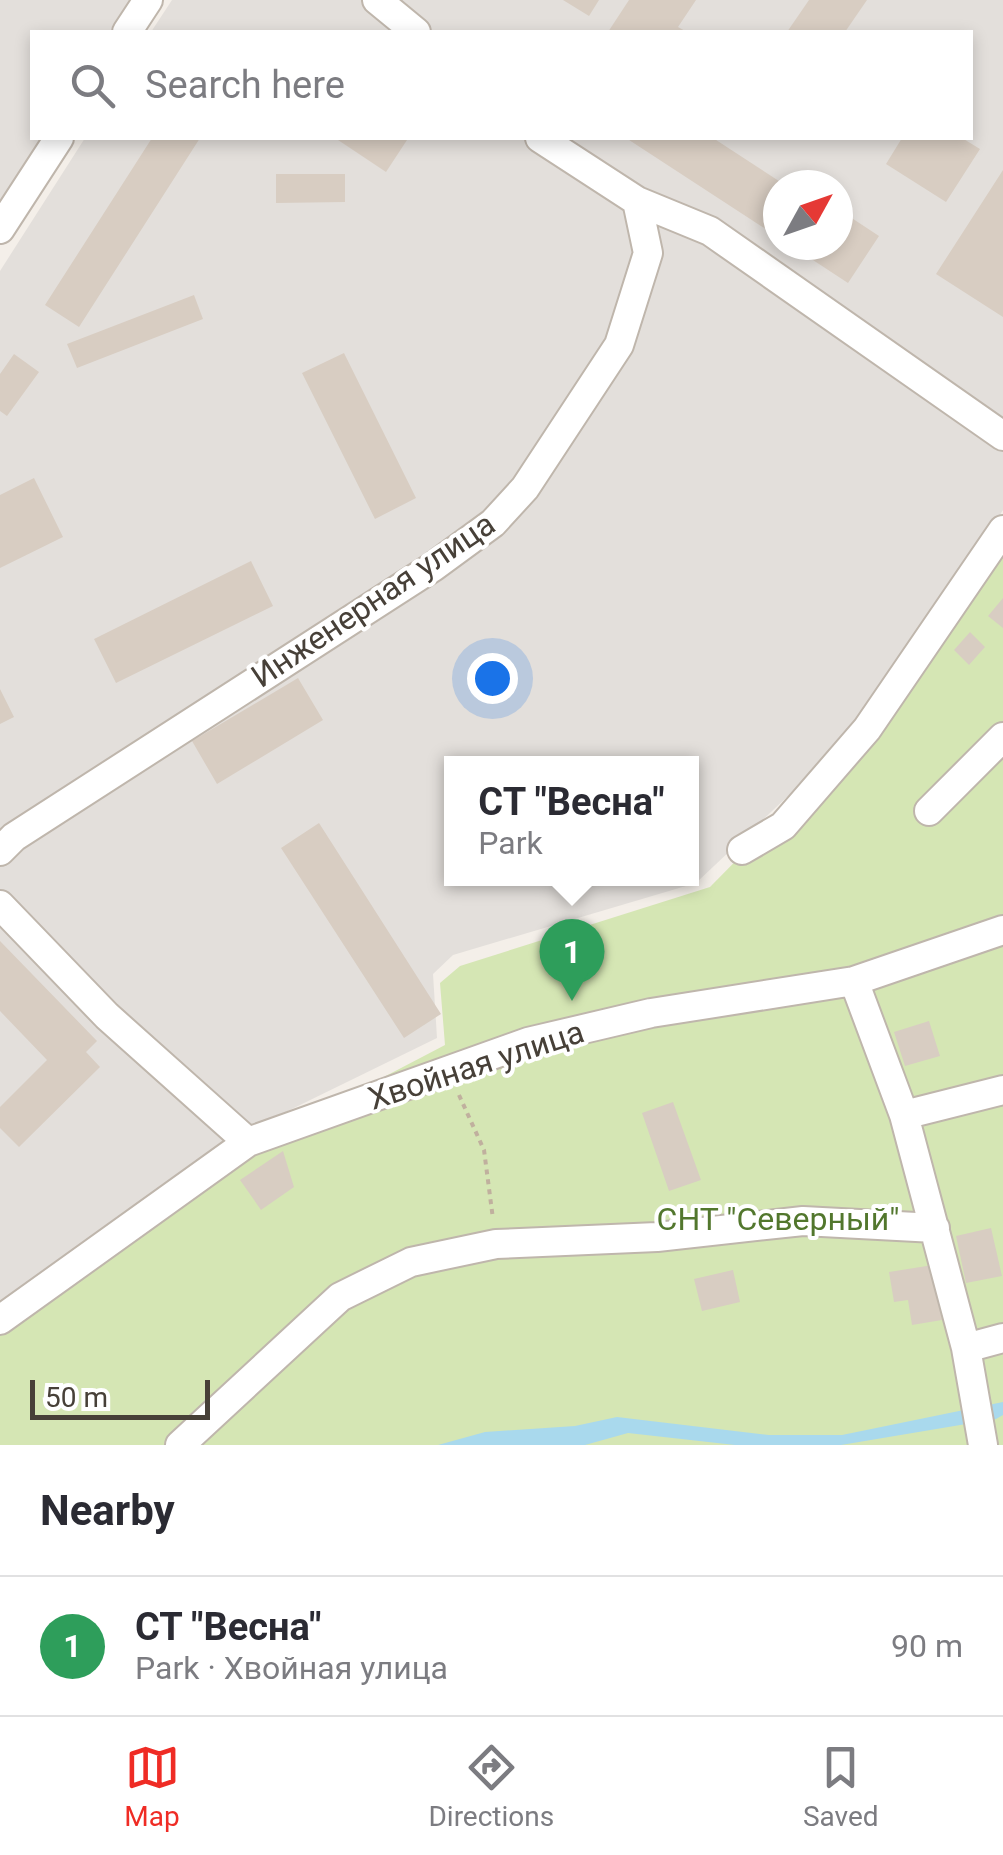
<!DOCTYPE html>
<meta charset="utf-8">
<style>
:root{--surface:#fff;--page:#f7f7f7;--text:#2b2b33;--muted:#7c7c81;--line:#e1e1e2;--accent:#ef2c25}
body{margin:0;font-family:Roboto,sans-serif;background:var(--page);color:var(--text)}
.compass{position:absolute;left:763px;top:170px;width:90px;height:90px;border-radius:50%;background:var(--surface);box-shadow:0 5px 15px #0003;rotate:50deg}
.scale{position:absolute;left:30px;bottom:25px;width:180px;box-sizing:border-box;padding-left:10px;border:5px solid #474038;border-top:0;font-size:28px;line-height:35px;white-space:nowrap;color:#474038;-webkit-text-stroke:8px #fff;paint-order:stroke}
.you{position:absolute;left:492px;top:678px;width:35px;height:35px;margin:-25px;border:8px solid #fff;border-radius:50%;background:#1a73e8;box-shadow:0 0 0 15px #1a73e833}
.badge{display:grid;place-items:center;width:65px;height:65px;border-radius:50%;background:var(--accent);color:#fff;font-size:32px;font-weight:700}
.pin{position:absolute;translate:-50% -82px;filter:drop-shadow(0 2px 5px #0008)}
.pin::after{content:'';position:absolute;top:52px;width:35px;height:30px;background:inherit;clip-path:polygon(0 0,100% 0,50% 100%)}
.popup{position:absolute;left:444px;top:756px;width:255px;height:130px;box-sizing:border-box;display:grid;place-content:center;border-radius:0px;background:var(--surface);filter:drop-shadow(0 2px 8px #0005);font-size:32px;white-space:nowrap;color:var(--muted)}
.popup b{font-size:38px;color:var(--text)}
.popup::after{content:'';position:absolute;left:50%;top:100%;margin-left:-20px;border:20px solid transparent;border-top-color:var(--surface)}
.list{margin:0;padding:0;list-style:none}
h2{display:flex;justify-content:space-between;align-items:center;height:130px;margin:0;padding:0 40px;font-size:42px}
h2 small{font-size:32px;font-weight:400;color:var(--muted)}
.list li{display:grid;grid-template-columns:65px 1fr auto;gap:30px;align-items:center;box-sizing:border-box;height:140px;padding:0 40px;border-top:2px solid var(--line)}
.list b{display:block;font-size:38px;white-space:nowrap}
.list p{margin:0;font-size:32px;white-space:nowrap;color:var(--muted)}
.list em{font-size:32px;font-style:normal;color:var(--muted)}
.icon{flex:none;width:55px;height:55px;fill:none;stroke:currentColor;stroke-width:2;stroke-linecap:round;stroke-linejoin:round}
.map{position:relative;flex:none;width:1003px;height:1445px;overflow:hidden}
.search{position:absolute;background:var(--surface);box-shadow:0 5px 15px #0003;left:30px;right:30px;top:30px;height:110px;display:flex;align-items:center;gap:25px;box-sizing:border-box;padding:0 35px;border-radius:0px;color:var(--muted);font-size:38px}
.sheet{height:270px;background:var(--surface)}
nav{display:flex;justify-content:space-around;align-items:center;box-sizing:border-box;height:140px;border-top:2px solid var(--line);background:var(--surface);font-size:28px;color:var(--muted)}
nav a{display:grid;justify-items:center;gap:5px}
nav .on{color:var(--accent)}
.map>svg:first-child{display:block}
</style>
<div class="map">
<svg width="1003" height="1445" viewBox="0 0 1003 1445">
<rect width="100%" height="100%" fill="#f4efe9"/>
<path fill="#e3dfdb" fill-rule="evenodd" d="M 0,0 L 138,0 L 118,32 L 32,32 L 32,138 L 52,138 L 0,219 Z
M 172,0 L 1003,0 L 1003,510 L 864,724 L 696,883 L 453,955 L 433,974 L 437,1038 L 251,1129 L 0,1315 L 0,271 L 85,138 L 970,138 L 970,32 L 151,32 ZM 778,185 L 838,185 L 838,245 L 778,245 ZM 452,764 L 692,764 L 692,878 L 452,878 Z"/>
<path fill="#d5e6b4" d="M 1003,527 L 1003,1445 L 0,1445 L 0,1327 L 273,1135 L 445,1045 L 440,983 L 460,966 L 710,887 L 882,713 Z"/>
<path fill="#a9d9ed" d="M 1003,1402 L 1003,1415 L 996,1419 L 841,1445 L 735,1445 L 628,1433 L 585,1445 L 438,1445 L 485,1432 L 575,1426 L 617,1417 L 769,1435 L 842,1435 Z"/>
<path fill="#d8cdc2" d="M 563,0 L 599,0 L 589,16 Z
M 629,0 L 696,0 L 678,27 L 687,32 L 608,32 Z
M 809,0 L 867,0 L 845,32 L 787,32 Z
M 152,138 L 200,138 L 79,327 L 45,305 Z
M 335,138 L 404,138 L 407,140 L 386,172 Z
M 626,138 L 713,138 L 785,185 L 778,185 L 778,237 Z
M 902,138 L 962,138 L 980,149 L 946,202 L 886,164 Z
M 1003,170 L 1003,317 L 936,274 Z
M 276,174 L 345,174 L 345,202 L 276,203 Z
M 838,209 L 879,236 L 848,283 L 790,245 L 838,245 Z
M 194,295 L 203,319 L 77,368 L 67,344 Z
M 344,353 L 416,498 L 375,519 L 302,373 Z
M 14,354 L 39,372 L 7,416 L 0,411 L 0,374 Z
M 34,478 L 63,537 L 0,568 L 0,495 Z
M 251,561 L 273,606 L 116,683 L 94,639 Z
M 1003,598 L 1003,628 L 988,616 Z
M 970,632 L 985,647 L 969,665 L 954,650 Z
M 298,678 L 323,720 L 217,784 L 192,741 Z
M 0,689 L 14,717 L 0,724 Z
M 319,823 L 441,1014 L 404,1038 L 281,848 Z
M 0,941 L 97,1041 L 86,1052 L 100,1067 L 19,1147 L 0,1128 L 0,1107 L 47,1060 L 0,1011 Z
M 929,1021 L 940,1056 L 905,1066 L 894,1032 Z
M 673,1102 L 701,1180 L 669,1191 L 642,1113 Z
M 283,1151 L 294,1187 L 261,1210 L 240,1180 Z
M 991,1228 L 1002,1276 L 966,1283 L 956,1236 Z
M 933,1265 L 942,1320 L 912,1325 L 908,1300 L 894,1302 L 889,1272 Z
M 733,1270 L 740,1302 L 702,1311 L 694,1279 Z"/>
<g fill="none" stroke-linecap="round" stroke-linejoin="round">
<defs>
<path id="minor" d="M 377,0 L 416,32
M 127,32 L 148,0
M 540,138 L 637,201 L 710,231 L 1003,436
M 0,229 L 59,138
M 929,811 L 1003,737
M 742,850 L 783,826 L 867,729 L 1003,530
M 0,851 L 14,837 L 433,567 L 493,523 L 525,488 L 619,345 L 648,253 L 637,201
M 0,905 L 107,1016 L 248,1142
M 854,981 L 904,1115 L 966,1348 L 983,1445
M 904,1115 L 1003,1090
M 0,1320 L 248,1142 L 528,1042 L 651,1013 L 854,981 L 1003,930
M 966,1348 L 1003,1338
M 180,1445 L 340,1297 L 411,1262 L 496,1244 L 657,1237 L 803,1221 L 935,1228"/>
</defs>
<use href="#minor" stroke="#bfb6ac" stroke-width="32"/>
<path stroke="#c0b09e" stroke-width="4" stroke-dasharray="5 5" stroke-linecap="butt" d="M 459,1095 L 484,1150 L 493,1219"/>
<use href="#minor" stroke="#fff" stroke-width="28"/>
</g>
<g text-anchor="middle" stroke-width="8" stroke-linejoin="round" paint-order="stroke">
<g font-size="32" fill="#474038" stroke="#fff">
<text transform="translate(373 600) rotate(-34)" y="11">Инженерная улица</text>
<text transform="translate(476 1065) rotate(-18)" y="11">Хвойная улица</text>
</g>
<g font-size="32" fill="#52772d" stroke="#fff">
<text x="778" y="1230">СНТ "Северный"</text>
</g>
</g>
</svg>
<svg class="compass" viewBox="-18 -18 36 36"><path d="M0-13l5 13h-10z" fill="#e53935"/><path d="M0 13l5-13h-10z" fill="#7c7c81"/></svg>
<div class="scale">50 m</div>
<div class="you"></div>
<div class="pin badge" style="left:572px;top:1001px;background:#2e9e5b">1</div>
<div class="popup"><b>СТ &quot;Весна&quot;</b>Park</div>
<div class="search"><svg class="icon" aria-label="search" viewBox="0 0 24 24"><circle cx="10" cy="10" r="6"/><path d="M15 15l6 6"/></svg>Search here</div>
</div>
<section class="sheet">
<h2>Nearby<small></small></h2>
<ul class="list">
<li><span class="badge" style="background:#2e9e5b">1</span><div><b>СТ &quot;Весна&quot;</b><p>Park · Хвойная улица</p></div><em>90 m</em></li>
</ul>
</section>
<nav>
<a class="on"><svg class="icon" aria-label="map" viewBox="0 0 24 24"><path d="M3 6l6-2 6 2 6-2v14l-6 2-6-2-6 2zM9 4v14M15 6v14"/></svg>Map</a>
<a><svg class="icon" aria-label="directions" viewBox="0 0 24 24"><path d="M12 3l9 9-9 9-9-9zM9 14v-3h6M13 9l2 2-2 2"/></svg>Directions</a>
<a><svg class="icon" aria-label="saved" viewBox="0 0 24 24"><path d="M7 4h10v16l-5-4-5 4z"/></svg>Saved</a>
</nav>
